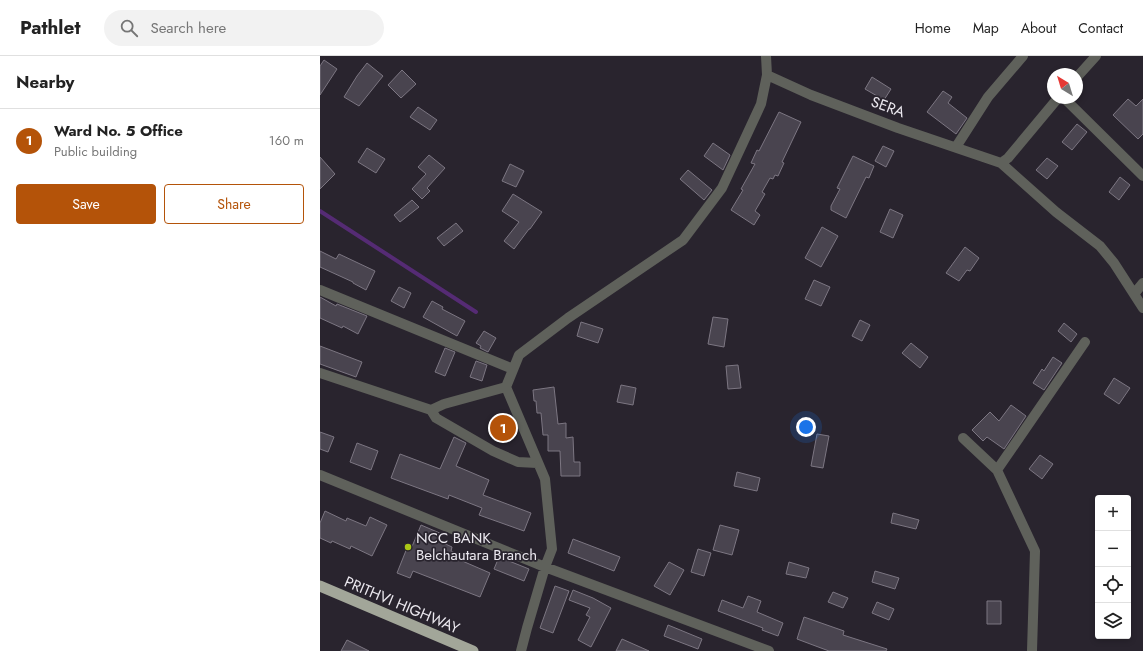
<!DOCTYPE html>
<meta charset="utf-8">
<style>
:root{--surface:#fff;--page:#f2f2f2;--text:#222;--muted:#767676;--line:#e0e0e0;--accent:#b45309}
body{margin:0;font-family:Jost,sans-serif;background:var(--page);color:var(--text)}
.controls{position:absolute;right:12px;bottom:12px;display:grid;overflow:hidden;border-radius:4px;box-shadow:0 2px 6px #0003}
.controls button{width:36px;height:36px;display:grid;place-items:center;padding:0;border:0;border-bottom:1px solid var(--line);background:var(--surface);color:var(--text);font:20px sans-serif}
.compass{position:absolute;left:727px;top:12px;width:36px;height:36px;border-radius:50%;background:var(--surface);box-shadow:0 2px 6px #0003;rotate:322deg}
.you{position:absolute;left:486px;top:371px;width:14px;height:14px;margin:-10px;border:3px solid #fff;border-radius:50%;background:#1a73e8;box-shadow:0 0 0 6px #1a73e833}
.badge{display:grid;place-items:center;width:26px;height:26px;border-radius:50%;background:var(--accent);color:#fff;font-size:13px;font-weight:700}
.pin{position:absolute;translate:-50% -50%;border:2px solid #fff;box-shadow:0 1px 4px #0006}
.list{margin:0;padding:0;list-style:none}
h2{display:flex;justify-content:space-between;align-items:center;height:52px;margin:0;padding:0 16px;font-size:17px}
h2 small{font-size:13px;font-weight:400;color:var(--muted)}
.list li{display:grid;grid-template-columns:26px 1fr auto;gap:12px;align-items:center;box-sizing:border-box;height:64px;padding:0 16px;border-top:1px solid var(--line)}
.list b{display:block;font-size:15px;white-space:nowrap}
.list p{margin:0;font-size:13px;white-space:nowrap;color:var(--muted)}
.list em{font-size:13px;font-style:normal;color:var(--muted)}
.actions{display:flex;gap:8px;padding:12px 16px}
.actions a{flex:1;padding:9px 0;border:1px solid var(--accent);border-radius:4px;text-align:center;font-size:14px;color:var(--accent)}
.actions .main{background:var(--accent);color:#fff}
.icon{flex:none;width:22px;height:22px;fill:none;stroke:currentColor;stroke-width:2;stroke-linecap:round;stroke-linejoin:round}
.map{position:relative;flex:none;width:823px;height:595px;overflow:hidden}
header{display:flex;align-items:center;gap:24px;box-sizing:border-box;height:56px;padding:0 20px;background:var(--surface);border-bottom:1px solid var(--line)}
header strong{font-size:19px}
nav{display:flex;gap:22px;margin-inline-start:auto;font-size:14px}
.search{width:280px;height:36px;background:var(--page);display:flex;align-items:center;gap:10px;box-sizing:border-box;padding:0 14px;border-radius:22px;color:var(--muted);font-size:15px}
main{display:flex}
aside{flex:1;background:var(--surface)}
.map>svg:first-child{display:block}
</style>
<header>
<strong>Pathlet</strong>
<div class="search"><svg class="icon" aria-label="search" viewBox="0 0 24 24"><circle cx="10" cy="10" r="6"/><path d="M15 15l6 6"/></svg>Search here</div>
<nav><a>Home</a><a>Map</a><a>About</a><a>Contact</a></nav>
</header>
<main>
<aside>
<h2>Nearby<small></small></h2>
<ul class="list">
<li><span class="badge">1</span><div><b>Ward No. 5 Office</b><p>Public building</p></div><em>160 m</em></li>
</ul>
<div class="actions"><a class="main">Save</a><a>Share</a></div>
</aside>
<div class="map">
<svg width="823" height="595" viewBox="0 0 823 595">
<rect width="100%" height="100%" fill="#29242e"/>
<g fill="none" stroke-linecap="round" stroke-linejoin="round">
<path stroke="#552b74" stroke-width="4" d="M 0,155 L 156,256"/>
</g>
<path fill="#49444f" stroke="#7c7682" d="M 4,4 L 17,13 L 0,39 L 0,10 Z
M 47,7 L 63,20 L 39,50 L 24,41 L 37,20 Z
M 82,14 L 96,28 L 81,42 L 68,29 Z
M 552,21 L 571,33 L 564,44 L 545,33 Z
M 623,35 L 632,41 L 628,47 L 647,62 L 636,78 L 607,56 Z
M 808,43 L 816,50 L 823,43 L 823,78 L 818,83 L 793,59 Z
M 98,51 L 117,64 L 110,74 L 90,61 Z
M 459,56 L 481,66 L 462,106 L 464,107 L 458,120 L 455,119 L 453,123 L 450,122 L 442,136 L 445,138 L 435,155 L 440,159 L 434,169 L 411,154 L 423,134 L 421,133 L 435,108 L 431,107 L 437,94 L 439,95 Z
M 757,68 L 767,76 L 752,94 L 742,86 Z
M 393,87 L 410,99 L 403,114 L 384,100 Z
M 563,90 L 574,95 L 566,111 L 555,105 Z
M 47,92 L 65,103 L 56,117 L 38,106 Z
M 109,99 L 125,112 L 107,132 L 110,135 L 102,143 L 92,133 L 106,118 L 98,111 Z
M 533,100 L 554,110 L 549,122 L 546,121 L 526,162 L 511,154 L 511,150 L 520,133 L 517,132 Z
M 0,101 L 15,118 L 0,133 Z
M 727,102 L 738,110 L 727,123 L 716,114 Z
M 190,108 L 204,115 L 196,131 L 182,125 Z
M 368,114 L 392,134 L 384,144 L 360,123 Z
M 800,121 L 810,129 L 799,144 L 789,136 Z
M 193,138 L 222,156 L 210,173 L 209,173 L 194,193 L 184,185 L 199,166 L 182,155 Z
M 92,144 L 99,151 L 80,166 L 74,159 Z
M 570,153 L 583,159 L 573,182 L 560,176 Z
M 136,167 L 143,175 L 124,190 L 117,182 Z
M 502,171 L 518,180 L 501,211 L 485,202 Z
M 645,191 L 659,202 L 650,215 L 647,214 L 639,225 L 626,217 Z
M 0,195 L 16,203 L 19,198 L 55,215 L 46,234 L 33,227 L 33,226 L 0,211 Z
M 494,224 L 510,231 L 501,250 L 485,243 Z
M 79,231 L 91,237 L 84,252 L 71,245 Z
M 0,241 L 16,250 L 17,248 L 47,260 L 38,278 L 23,270 L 22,272 L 0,262 Z
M 112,245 L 123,251 L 122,253 L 145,265 L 137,280 L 103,261 Z
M 393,261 L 408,263 L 404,291 L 388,288 Z
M 540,264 L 550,269 L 542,285 L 532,280 Z
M 261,266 L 283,273 L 278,287 L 257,280 Z
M 744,267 L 757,278 L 751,286 L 738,275 Z
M 164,275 L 176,282 L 168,296 L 160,292 L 161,290 L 156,287 Z
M 591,287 L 608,301 L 600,312 L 582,297 Z
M 0,290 L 42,306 L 36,321 L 0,308 Z
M 125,292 L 135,296 L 125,320 L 115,316 Z
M 733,301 L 742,307 L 724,334 L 713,327 L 722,313 L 724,315 Z
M 156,305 L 167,309 L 162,325 L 150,321 Z
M 418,309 L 421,332 L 408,333 L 406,310 Z
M 794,322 L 810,332 L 799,348 L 784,338 Z
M 301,329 L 316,332 L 313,349 L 297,346 Z
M 234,331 L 238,368 L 246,367 L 246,382 L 253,381 L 254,406 L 260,406 L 260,420 L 241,420 L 240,395 L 228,395 L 228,379 L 223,379 L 221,357 L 217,357 L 216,345 L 214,345 L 213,334 Z
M 691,349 L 706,360 L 684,393 L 667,381 L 663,385 L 652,374 L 670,356 L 679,365 Z
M 189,362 L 194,376 L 178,382 L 173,367 Z
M 0,376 L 14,381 L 8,396 L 0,393 Z
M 497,378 L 509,380 L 503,412 L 491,410 Z
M 134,381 L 146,387 L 136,410 L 169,424 L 163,439 L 211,457 L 204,475 L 159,459 L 162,452 L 129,439 L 128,443 L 71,422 L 80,398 L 120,413 Z
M 37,387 L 58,395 L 51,414 L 30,406 Z
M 720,399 L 733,408 L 722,423 L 709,413 Z
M 417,416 L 440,422 L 437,435 L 414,430 Z
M 5,455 L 26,465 L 27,462 L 46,470 L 50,461 L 67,469 L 52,500 L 31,490 L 30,493 L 12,485 L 11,487 L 0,482 L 0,467 Z
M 573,457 L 599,464 L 596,473 L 571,467 Z
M 101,469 L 122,478 L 119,485 L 132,491 L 131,495 L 142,500 L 140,504 L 170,517 L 160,541 L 93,515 L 90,522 L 77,517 L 87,492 L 91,493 Z
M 400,469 L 419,474 L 412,499 L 393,494 Z
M 253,483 L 300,501 L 294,515 L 248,497 Z
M 378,493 L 391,497 L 384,520 L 371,516 Z
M 179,501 L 209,513 L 204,525 L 174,513 Z
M 349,506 L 364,514 L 350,539 L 334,530 Z
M 469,506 L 489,512 L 486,522 L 466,518 Z
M 555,515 L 579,522 L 575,533 L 552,526 Z
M 235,530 L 249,535 L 233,577 L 220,572 Z
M 253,534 L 273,542 L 291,552 L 271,591 L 258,584 L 270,561 L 266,559 L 270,552 L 249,544 Z
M 513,536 L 528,542 L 523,552 L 508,546 Z
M 428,540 L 441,545 L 437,556 L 463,567 L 458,580 L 442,574 L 443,572 L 398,555 L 402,544 L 423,552 Z
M 667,545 L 681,545 L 681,568 L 667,568 Z
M 557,546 L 574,553 L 569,564 L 552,557 Z
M 484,561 L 524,575 L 523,579 L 567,593 L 566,595 L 509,595 L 477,583 Z
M 348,569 L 382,583 L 378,593 L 344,580 Z
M 302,583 L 329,595 L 296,595 Z
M 27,584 L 49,595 L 21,595 Z"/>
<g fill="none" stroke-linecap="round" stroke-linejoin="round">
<path stroke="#5f615b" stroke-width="10" d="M 447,19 L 491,39 L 578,72 L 681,107 L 736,156 L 780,190 L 794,207 L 823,252
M 757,21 L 776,0
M 744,42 L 823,120
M 636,91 L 668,41 L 703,0
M 681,107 L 688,102 L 738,42
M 0,234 L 193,313
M 814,238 L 823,227
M 0,317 L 111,354 L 116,362 L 173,395 L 198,406 L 217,407
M 111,354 L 124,348 L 186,331
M 643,382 L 677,414 L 715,495 L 712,595
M 677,414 L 765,286
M 0,419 L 225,511 L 449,595
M 201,595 L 207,572 L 225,511 L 232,493 L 225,423 L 186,331 L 199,299 L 248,262 L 363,184 L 402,132 L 441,48 L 447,19 L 446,0"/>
<path stroke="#a2a699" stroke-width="11" d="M 0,530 L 153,595"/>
</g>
<circle fill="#abc716" stroke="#29242e" stroke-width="1.5" cx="88" cy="491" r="4"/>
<g text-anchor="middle" stroke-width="3.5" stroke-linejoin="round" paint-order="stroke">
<g font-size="15" fill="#ebe8ef" stroke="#29242e">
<text transform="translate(568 51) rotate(20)" y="5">SERA</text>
<text transform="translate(82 549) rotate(23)" y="5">PRITHVI HIGHWAY</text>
</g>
<g font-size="15" fill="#ebe8ef" stroke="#29242e" text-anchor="start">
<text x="96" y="487">NCC BANK<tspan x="96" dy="17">Belchautara Branch</tspan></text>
</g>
</g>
</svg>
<div class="controls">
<button>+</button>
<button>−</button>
<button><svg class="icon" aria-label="locate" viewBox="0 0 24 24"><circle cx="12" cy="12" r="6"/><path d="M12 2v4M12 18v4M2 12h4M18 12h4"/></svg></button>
<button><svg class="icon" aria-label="layers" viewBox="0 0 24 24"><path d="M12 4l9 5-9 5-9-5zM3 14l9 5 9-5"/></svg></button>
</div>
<svg class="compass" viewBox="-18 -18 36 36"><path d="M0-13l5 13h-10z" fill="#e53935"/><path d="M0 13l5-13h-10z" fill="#767676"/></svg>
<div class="you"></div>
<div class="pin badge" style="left:183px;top:372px">1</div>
</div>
</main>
